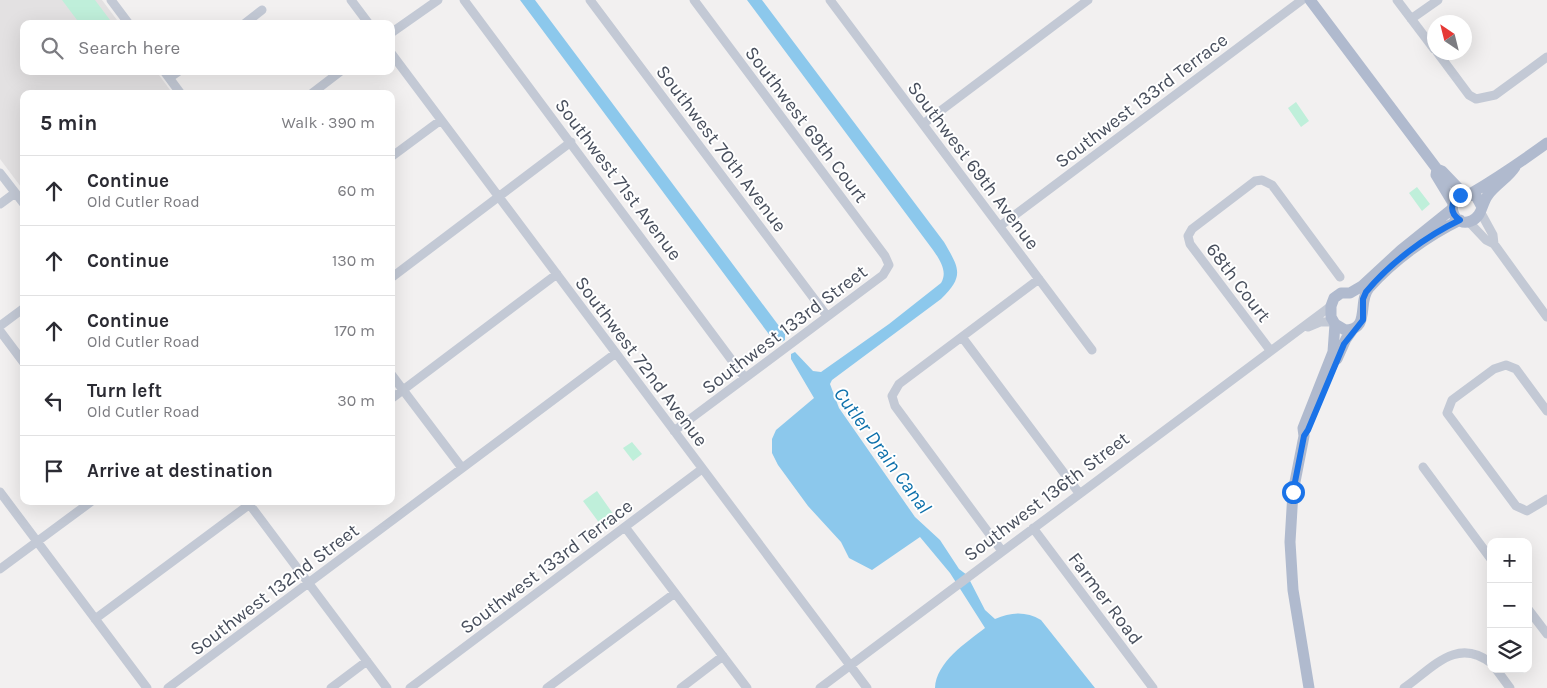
<!DOCTYPE html>
<meta charset="utf-8">
<style>
:root{--surface:#fff;--page:#f7f7f7;--text:#2b2b33;--muted:#7c7c81;--line:#e1e1e2}
body{margin:0;font-family:Karla,sans-serif;background:var(--page);color:var(--text)}
.controls{position:absolute;right:15px;bottom:15px;display:grid;overflow:hidden;border-radius:10px;box-shadow:0 5px 20px #0002}
.controls button{width:45px;height:45px;display:grid;place-items:center;padding:0;border:0;border-bottom:1px solid var(--line);background:var(--surface);color:var(--text);font:25px sans-serif}
.compass{position:absolute;left:1427px;top:15px;width:45px;height:45px;border-radius:50%;background:var(--surface);box-shadow:0 5px 20px #0002;rotate:325deg}
.stop{position:absolute;width:15px;height:15px;margin:-11px;border:4px solid #1a73e8;border-radius:50%;background:#fff}
.stop.end{background:#1a73e8;border-color:#fff;box-shadow:0 1px 5px #0008}
.list{margin:0;padding:0;list-style:none}
h2{display:flex;justify-content:space-between;align-items:center;height:65px;margin:0;padding:0 20px;font-size:21px}
h2 small{font-size:16px;font-weight:400;color:var(--muted)}
.list li{display:grid;grid-template-columns:32px 1fr auto;gap:15px;align-items:center;box-sizing:border-box;height:70px;padding:0 20px;border-top:1px solid var(--line)}
.list b{display:block;font-size:19px;white-space:nowrap}
.list p{margin:0;font-size:16px;white-space:nowrap;color:var(--muted)}
.list em{font-size:16px;font-style:normal;color:var(--muted)}
.icon{flex:none;width:28px;height:28px;fill:none;stroke:currentColor;stroke-width:2;stroke-linecap:round;stroke-linejoin:round}
.map{position:relative;flex:none;width:1547px;height:688px;overflow:hidden}
.search{position:absolute;background:var(--surface);box-shadow:0 5px 20px #0002;left:20px;top:20px;width:375px;height:55px;display:flex;align-items:center;gap:12px;box-sizing:border-box;padding:0 18px;border-radius:10px;color:var(--muted);font-size:19px}
.panel{position:absolute;background:var(--surface);box-shadow:0 5px 20px #0002;left:20px;top:90px;width:375px;height:415px;border-radius:10px}
.map>svg:first-child{display:block}
</style>
<div class="map">
<svg width="1547" height="688" viewBox="0 0 1547 688">
<rect width="100%" height="100%" fill="#f2f0f0"/>
<path fill="#e3e1e2" d="M 0,0 L 102,0 L 120,24 L 24,24 L 24,71 L 156,71 L 173,94 L 24,94 L 24,191 L 0,159 Z"/>
<path fill="#bfefda" d="M 62,0 L 95,0 L 113,24 L 80,24 Z
M 1296,102 L 1309,121 L 1301,127 L 1288,108 Z
M 1417,187 L 1430,204 L 1422,211 L 1409,193 Z
M 632,442 L 642,454 L 633,461 L 623,448 Z
M 597,491 L 616,518 L 603,528 L 583,501 Z"/>
<path fill="#8cc8ec" d="M 520,0 L 535,0 L 785,334 L 785,340 L 780,343 L 774,341 Z
M 747,0 L 762,0 L 944,242 C 959,268 965,276 941,299 L 832,380 L 830,384 L 839,408 L 915,517 L 940,540 L 959,569 L 967,575 L 985,610 L 995,619 C 1011,612 1026,611 1041,620 L 1095,688 L 935,688 C 936,662 967,642 985,628 L 950,573 L 920,537 L 872,570 L 849,558 L 841,542 L 808,506 L 778,465 L 772,453 L 772,439 L 776,430 L 814,398 L 791,359 L 791,354 L 795,352 L 813,371 L 821,372 L 889,324 L 941,283 C 948,272 940,260 933,250 Z"/>
<g fill="none" stroke-linecap="round" stroke-linejoin="round">
<path stroke="#c3c9d5" stroke-width="9" d="M 111,0 L 129,24
M 351,0 L 369,24
M 464,0 L 745,378
M 590,0 L 827,316
M 830,0 L 1092,350
M 1397,0 L 1434,49
M 1411,19 L 1438,0
M 244,24 L 262,10
M 391,33 L 438,0
M 1437,52 L 1469,95 L 1476,99 L 1495,95 L 1547,57
M 391,53 L 867,688
M 164,71 L 181,94
M 169,78 L 179,71
M 311,94 L 341,71
M 923,124 L 1088,0
M 391,157 L 441,120
M 0,173 L 24,204
M 0,204 L 15,193
M 1481,213 L 1493,235 L 1494,244
M 1469,222 L 1486,240 L 1494,244 L 1547,317
M 1000,226 L 1302,0
M 391,278 L 571,142
M 0,326 L 24,308
M 1308,327 L 1320,322 L 1333,322
M 0,331 L 24,363
M 962,337 L 1079,493
M 1270,350 L 1190,244 L 1188,236 L 1192,229 L 1255,181 L 1262,180 L 1272,185 L 1340,277
M 391,374 L 462,468
M 391,399 L 557,274
M 1547,411 L 1516,369 L 1506,365 L 1494,369 L 1452,400 L 1447,413 L 1516,506 L 1527,511 L 1547,499
M 674,431 L 883,275 L 889,265 L 885,256 L 694,0
M 1423,467 L 1491,559
M 0,492 L 147,688
M 247,501 L 387,688
M 625,527 L 747,688
M 1033,528 L 1153,688
M 1002,551 L 895,406 L 892,396 L 899,384 L 1039,279
M 0,569 L 92,501
M 1528,609 L 1547,634
M 95,619 L 254,501
M 1496,669 L 1510,688
M 168,688 L 616,353
M 331,688 L 367,661
M 410,688 L 702,469
M 547,688 L 675,593
M 681,688 L 723,656
M 820,688 L 1331,306
M 1404,688 C 1432,669 1456,636 1491,663"/>
<path stroke="#b0bace" stroke-width="11" d="M 1310,0 L 1437,169 L 1442,171 L 1464,194
M 1437,169 L 1436,175 L 1453,203
M 1470,194 C 1497,178 1522,161 1547,143
M 1482,207 L 1476,196 L 1464,194 L 1457,197 C 1447,208 1455,227 1471,221 C 1483,216 1481,204 1488,195 C 1496,184 1508,178 1515,167
M 1452,209 L 1401,250 L 1362,286 L 1350,293 L 1341,293 L 1334,298 L 1331,306 L 1331,317 L 1335,324 L 1345,330 C 1371,330 1357,302 1369,288 C 1393,261 1427,236 1460,220
M 1337,359 L 1346,339 L 1353,329
M 1309,688 L 1293,590 L 1290,542 L 1293,492 L 1304,436 L 1303,428 L 1333,352 L 1335,324"/>
</g>
<g fill="none" stroke-linecap="round" stroke-linejoin="round">
<path stroke="#1a73e8" stroke-width="6" d="M 1293,492 L 1304,436 L 1308,430 L 1344,344 L 1363,320 L 1363,299 L 1366,292 C 1390,263 1426,236 1460,220 C 1449,213 1450,202 1460,195"/>
</g>
<g text-anchor="middle" stroke-width="4" stroke-linejoin="round" paint-order="stroke">
<g font-size="19" fill="#484f5d" stroke="#fff">
<text transform="translate(1141 100) rotate(-37)" y="7">Southwest 133rd Terrace</text>
<text transform="translate(807 124) rotate(53)" y="7">Southwest 69th Court</text>
<text transform="translate(722 148) rotate(53)" y="7">Southwest 70th Avenue</text>
<text transform="translate(974 165) rotate(53)" y="7">Southwest 69th Avenue</text>
<text transform="translate(619 179) rotate(53)" y="7">Southwest 71st Avenue</text>
<text transform="translate(1239 282) rotate(53)" y="7">68th Court</text>
<text transform="translate(784 329) rotate(-37)" y="7">Southwest 133rd Street</text>
<text transform="translate(642 361) rotate(53)" y="7">Southwest 72nd Avenue</text>
<text transform="translate(1046 496) rotate(-37)" y="7">Southwest 136th Street</text>
<text transform="translate(546 566) rotate(-37)" y="7">Southwest 133rd Terrace</text>
<text transform="translate(274 589) rotate(-37)" y="7">Southwest 132nd Street</text>
<text transform="translate(1106 598) rotate(53)" y="7">Farmer Road</text>
</g>
<g font-size="20" font-style="italic" fill="#0d70ab" stroke="#fff">
<text transform="translate(883 450) rotate(54)" y="7">Cutler Drain Canal</text>
</g>
</g>
</svg>
<div class="controls">
<button>+</button>
<button>−</button>
<button><svg class="icon" aria-label="layers" viewBox="0 0 24 24"><path d="M12 4l9 5-9 5-9-5zM3 14l9 5 9-5"/></svg></button>
</div>
<svg class="compass" viewBox="-18 -18 36 36"><path d="M0-13l5 13h-10z" fill="#e53935"/><path d="M0 13l5-13h-10z" fill="#7c7c81"/></svg>
<div class="stop" style="left:1293px;top:492px"></div>
<div class="stop end" style="left:1460px;top:195px"></div>
<div class="search"><svg class="icon" aria-label="search" viewBox="0 0 24 24"><circle cx="10" cy="10" r="6"/><path d="M15 15l6 6"/></svg>Search here</div>
<section class="panel">
<h2>5 min<small>Walk · 390 m</small></h2>
<ul class="list">
<li><svg class="icon" aria-label="ahead" viewBox="0 0 24 24"><path d="M12 20V5M6 11l6-6 6 6"/></svg><div><b>Continue</b><p>Old Cutler Road</p></div><em>60 m</em></li>
<li><svg class="icon" aria-label="ahead" viewBox="0 0 24 24"><path d="M12 20V5M6 11l6-6 6 6"/></svg><div><b>Continue</b></div><em>130 m</em></li>
<li><svg class="icon" aria-label="ahead" viewBox="0 0 24 24"><path d="M12 20V5M6 11l6-6 6 6"/></svg><div><b>Continue</b><p>Old Cutler Road</p></div><em>170 m</em></li>
<li><svg class="icon" aria-label="left" viewBox="0 0 24 24"><path d="M17 20v-9H6M10 6l-5 5 5 5"/></svg><div><b>Turn left</b><p>Old Cutler Road</p></div><em>30 m</em></li>
<li><svg class="icon" aria-label="arrive" viewBox="0 0 24 24"><path d="M6 21V4h12l-3 4 3 4H6"/></svg><div><b>Arrive at destination</b></div></li>
</ul>
</section>
</div>
